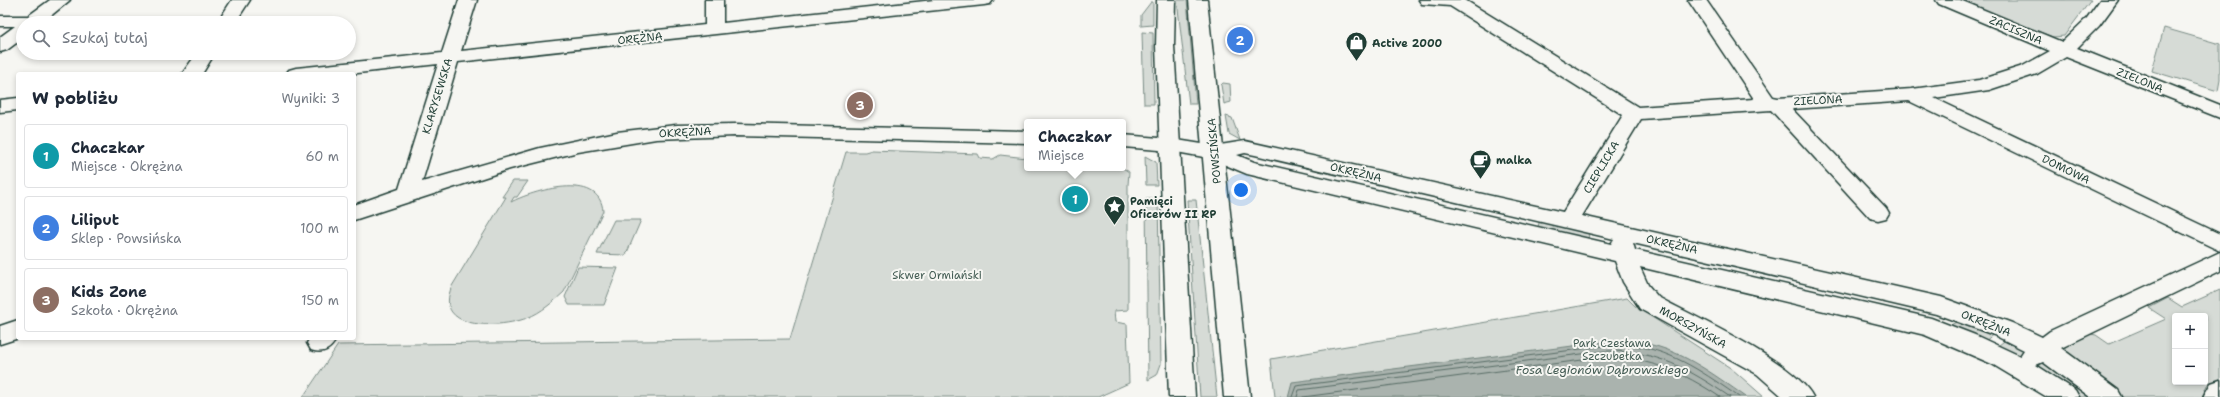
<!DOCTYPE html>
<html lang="pl">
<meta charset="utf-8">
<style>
:root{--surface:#fff;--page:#f2f2f3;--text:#1f2937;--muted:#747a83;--line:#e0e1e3;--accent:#1f3d34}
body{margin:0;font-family:"Shantell Sans",sans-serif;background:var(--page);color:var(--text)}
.controls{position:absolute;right:12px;bottom:12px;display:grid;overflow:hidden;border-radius:4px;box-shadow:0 2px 6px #0003}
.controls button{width:36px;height:36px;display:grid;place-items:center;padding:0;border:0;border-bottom:1px solid var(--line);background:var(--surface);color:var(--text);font:20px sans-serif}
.you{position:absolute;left:1241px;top:190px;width:14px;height:14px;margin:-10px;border:3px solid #fff;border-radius:50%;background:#1a73e8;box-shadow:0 0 0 6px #1a73e833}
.badge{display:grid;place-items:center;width:26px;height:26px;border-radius:50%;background:var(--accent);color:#fff;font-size:13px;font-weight:700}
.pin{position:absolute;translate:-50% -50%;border:2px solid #fff;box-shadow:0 1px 4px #0006}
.popup{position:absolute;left:1024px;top:119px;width:102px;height:52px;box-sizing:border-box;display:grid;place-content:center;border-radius:4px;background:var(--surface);filter:drop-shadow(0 1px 3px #0005);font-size:13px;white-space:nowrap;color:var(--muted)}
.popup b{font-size:15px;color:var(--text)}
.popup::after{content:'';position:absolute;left:50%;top:100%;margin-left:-8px;border:8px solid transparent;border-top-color:var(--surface)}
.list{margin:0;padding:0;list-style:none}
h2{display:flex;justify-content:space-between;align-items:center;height:52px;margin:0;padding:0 16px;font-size:17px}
h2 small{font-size:13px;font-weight:400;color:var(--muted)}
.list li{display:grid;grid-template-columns:26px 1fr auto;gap:12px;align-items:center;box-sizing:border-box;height:64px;margin:0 8px 8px;padding:0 8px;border:1px solid var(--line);border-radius:4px}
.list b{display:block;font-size:15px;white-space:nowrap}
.list p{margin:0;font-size:13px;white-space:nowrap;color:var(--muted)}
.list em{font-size:13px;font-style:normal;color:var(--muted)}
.icon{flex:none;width:22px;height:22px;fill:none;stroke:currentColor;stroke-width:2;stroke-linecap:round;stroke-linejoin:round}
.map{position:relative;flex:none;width:2220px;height:397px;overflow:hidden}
.search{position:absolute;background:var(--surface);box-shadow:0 2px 6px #0003;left:16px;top:16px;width:340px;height:44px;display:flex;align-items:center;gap:10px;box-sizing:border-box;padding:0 14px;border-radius:22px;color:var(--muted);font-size:15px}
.panel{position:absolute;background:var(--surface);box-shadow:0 2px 6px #0003;left:16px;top:72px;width:340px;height:268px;border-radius:4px}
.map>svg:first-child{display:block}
</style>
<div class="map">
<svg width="2220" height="397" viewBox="0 0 2220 397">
<rect width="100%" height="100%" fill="#f6f6f2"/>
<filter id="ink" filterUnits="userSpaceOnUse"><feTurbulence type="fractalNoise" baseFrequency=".025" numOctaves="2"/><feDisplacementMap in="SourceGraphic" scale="8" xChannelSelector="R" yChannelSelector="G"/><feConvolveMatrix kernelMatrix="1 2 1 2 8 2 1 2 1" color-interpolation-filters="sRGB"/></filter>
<g filter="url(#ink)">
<path fill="#d6dbd6" stroke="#7a8c85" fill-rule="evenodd" d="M 1177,0 L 1187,0 L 1196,104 L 1189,104 Z
M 1955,0 L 2091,0 L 2064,36 L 2053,37 Z
M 1151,2 L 1153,2 L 1153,25 L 1141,26 L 1141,15 Z
M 2164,28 L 2220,44 L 2220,80 L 2218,91 L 2152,71 Z
M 1142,32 L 1153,33 L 1154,104 L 1144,104 Z
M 1223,83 L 1230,84 L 1231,102 L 1224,104 L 1221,85 Z
M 1226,116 L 1232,118 L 1240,140 L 1229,134 Z
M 872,150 L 978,154 L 980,158 L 993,159 L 1000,155 L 1027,158 L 1027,168 L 1123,168 L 1129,172 L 1128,185 L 1128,310 L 1114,311 L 1115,322 L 1127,324 L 1129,383 L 1098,397 L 303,397 L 338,345 L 790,339 L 846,152 L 865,152 Z
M 1145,156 L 1156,162 L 1157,185 L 1146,185 Z
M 513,181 L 528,181 L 517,197 L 514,197 L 511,202 C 532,191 600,170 603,211 L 564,292 C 553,302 542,312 527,318 C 501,328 432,332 452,286 L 506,197 L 502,197 Z
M 1146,199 L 1158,199 L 1161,364 L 1157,375 L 1148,380 Z
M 1187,200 L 1196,200 L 1217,397 L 1200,397 Z
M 1540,219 L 1589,231 L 1588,243 L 1537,231 Z
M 614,220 L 641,220 L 626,255 L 597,254 Z
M 578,267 L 618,268 L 604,305 L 569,305 L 565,297 Z
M 2220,290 L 2220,380 L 2207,385 L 2202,397 L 2118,397 L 2065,354 L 2065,347 L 2086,333 L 2096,335 L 2109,344 L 2166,319 L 2149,308 L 2168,298 L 2182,307 ZM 2175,316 L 2205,316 L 2205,382 L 2175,382 Z
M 1627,298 L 1635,306 L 1732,369 L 1764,397 L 1275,397 L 1271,359 Z
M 1963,319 L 1996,332 L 1983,343 L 1944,328 Z
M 2008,338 L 2025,348 L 2023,355 L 2019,357 L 1994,349 Z
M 2048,361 L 2099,397 L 2076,397 L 2038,370 L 2041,363 Z"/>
<path fill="#aab3ae" stroke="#72847d" d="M 1604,342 C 1614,342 1625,342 1635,342 C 1677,346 1713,374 1746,397 L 1288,397 L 1292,382 Z"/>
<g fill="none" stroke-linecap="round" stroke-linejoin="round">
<path stroke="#576c65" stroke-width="1" d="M 1292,397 L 1296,386 L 1604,346 C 1614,346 1625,345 1635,346 C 1674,351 1707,375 1739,397
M 1297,397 L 1299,390 L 1605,351 C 1656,350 1689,369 1730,397
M 1303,397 L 1605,357 C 1652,359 1681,371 1720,397"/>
<defs>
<path id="street" d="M 50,0 L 70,0 L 42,23 L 23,23 L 23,38 L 7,50 L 0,52 L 0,37 L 15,26 L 0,26 L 0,16 L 28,16 Z
M 232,0 L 250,0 L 235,23 L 217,23 Z
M 459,0 L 477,0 L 461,51 L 705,25 L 705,0 L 723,0 L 723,23 L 934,0 L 993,0 L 990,4 L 984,5 L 458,62 L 422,182 L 540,148 L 617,132 L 676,125 L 735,124 L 1027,131 L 1027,143 L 735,136 L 656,139 L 578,152 L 510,169 L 354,220 L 354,205 L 399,189 L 438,64 L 349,74 L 286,74 L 289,70 L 296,68 L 442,53 Z
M 1419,0 L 1465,0 L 1638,107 L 1754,99 L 1688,0 L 1706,0 L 1773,97 L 1778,98 L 1912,89 L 1979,80 L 2023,66 L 2050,51 L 1939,4 L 1936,0 L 1960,0 L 2062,42 L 2087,18 L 2100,0 L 2118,0 L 2099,26 L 2077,48 L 2220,105 L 2220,118 L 2066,57 L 2037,74 L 1989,90 L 1934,98 L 2220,234 L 2220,251 L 1909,101 L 1792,109 L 1886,208 L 1889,213 L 1886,218 L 1878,220 L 1870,218 L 1771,110 L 1641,119 L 1582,216 L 1941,297 L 2012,323 L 2042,337 L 2050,331 L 2220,252 L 2220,271 L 2061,348 L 2118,390 L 2122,397 L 2090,397 L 2043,362 L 2036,365 L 2075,390 L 2079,397 L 2047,397 L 1992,364 L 1925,335 L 1640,267 L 1648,285 L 1658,297 C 1696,318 1794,361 1813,397 L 1783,397 L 1757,374 L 1640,309 L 1623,282 L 1615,261 L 1247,174 L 1209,158 L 1171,151 L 1123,147 L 1123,135 L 1171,139 L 1214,146 L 1245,141 L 1563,212 L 1623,115 L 1450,6 L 1422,4 ZM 1245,153 L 1255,155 L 1614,239 L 1611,244 L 1254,162 L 1237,155 ZM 1633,243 L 1936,314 L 1994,335 L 2024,350 L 2020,356 L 1975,335 L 1931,318 L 1635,250 Z
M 197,53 L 215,53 L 202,74 L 182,74 Z
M 18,98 L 18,110 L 0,112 L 0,100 Z
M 18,320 L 19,338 L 0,344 L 0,326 Z
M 310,338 L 337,338 C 330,350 324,354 311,350 L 307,343 Z
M 2220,380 L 2220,397 L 2203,397 L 2211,383 Z"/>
<path id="secondary" d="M 1157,0 L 1175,0 L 1174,46 L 1195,397 L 1169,397 L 1156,46 Z
M 1189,0 L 1207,0 L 1250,397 L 1224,397 Z"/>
</defs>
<use href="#street" stroke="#1f3d34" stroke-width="3"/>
<use href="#secondary" stroke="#1f3d34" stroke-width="3"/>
<use href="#street" fill="#f6f6f2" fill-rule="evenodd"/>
<use href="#secondary" fill="#f6f6f2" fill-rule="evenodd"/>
</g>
</g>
<defs>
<symbol id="shop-pin" viewBox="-11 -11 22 30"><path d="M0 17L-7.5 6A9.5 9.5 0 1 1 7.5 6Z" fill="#1f3d34" stroke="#f6f6f2"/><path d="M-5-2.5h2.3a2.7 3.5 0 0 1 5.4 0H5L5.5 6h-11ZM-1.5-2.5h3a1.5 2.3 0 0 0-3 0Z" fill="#fff"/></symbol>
<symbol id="cafe-pin" viewBox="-11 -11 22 30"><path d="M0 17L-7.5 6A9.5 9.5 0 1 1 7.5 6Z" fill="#1f3d34" stroke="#f6f6f2"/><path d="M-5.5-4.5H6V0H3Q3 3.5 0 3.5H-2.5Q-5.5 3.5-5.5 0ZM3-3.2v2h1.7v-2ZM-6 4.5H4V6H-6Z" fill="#fff"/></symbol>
<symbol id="sight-pin" viewBox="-11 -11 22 30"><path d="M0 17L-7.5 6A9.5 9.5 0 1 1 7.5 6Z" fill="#1f3d34" stroke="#f6f6f2"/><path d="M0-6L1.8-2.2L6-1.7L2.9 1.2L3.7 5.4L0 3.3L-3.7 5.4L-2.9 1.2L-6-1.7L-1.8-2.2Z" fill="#fff"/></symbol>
</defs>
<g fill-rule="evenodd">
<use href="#shop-pin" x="1344" y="30" width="25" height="34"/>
<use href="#cafe-pin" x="1468" y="148" width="25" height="34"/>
<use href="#sight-pin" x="1102" y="194" width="25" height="34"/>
</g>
<g text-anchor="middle" stroke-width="4" stroke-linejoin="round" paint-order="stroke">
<g font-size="11" fill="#1f3d34" stroke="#f6f6f2">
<text transform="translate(2016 30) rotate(23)" y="4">ZACISZNA</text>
<text transform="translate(640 38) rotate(-6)" y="4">ORĘŻNA</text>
<text transform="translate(2140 80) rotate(22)" y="4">ZIELONA</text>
<text transform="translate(437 96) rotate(-73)" y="4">KLARYSEWSKA</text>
<text transform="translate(1818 100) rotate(-3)" y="4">ZIELONA</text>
<text transform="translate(685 132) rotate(-3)" y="4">OKRĘŻNA</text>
<text transform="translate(1214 151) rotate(-95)" y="4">POWSIŃSKA</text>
<text transform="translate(1601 167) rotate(-59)" y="4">CIEPLICKA</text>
<text transform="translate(2066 169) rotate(26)" y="4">DOMOWA</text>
<text transform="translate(1356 172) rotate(13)" y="4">OKRĘŻNA</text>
<text transform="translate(1672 244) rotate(13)" y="4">OKRĘŻNA</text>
<text transform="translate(1986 323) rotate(22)" y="4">OKRĘŻNA</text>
<text transform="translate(1693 327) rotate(29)" y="4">MORSZYŃSKA</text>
</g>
<g font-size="11" font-weight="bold" fill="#1f3d34" stroke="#f6f6f2" text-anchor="start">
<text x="1372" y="47">Active 2000</text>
<text x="1496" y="164">malka</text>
<text x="1130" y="205">Pamięci<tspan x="1130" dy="13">Oficerów II RP</tspan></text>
</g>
<g font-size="11" fill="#445d54" stroke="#f6f6f2">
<text x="937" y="279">Skwer Ormiański</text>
<text x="1612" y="347">Park Czesława<tspan x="1612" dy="13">Szczubełka</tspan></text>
</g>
<g font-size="12" font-style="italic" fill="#425a52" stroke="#f6f6f2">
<text x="1602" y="374">Fosa Legionów Dąbrowskiego</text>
</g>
</g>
</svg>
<div class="controls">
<button>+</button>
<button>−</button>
</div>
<div class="you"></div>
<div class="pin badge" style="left:1075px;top:199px;background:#0f9aa8">1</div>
<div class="popup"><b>Chaczkar</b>Miejsce</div>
<div class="pin badge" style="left:1240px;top:40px;background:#3f7fe0">2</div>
<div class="pin badge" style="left:860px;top:105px;background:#8d6e63">3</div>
<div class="search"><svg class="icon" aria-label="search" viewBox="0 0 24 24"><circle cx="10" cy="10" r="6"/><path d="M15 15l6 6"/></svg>Szukaj tutaj</div>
<section class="panel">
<h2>W pobliżu<small>Wyniki: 3</small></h2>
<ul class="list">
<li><span class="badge" style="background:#0f9aa8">1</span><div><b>Chaczkar</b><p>Miejsce · Okrężna</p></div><em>60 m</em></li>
<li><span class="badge" style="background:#3f7fe0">2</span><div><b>Liliput</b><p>Sklep · Powsińska</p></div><em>100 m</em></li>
<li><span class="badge" style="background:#8d6e63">3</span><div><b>Kids Zone</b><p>Szkoła · Okrężna</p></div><em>150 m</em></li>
</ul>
</section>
</div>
